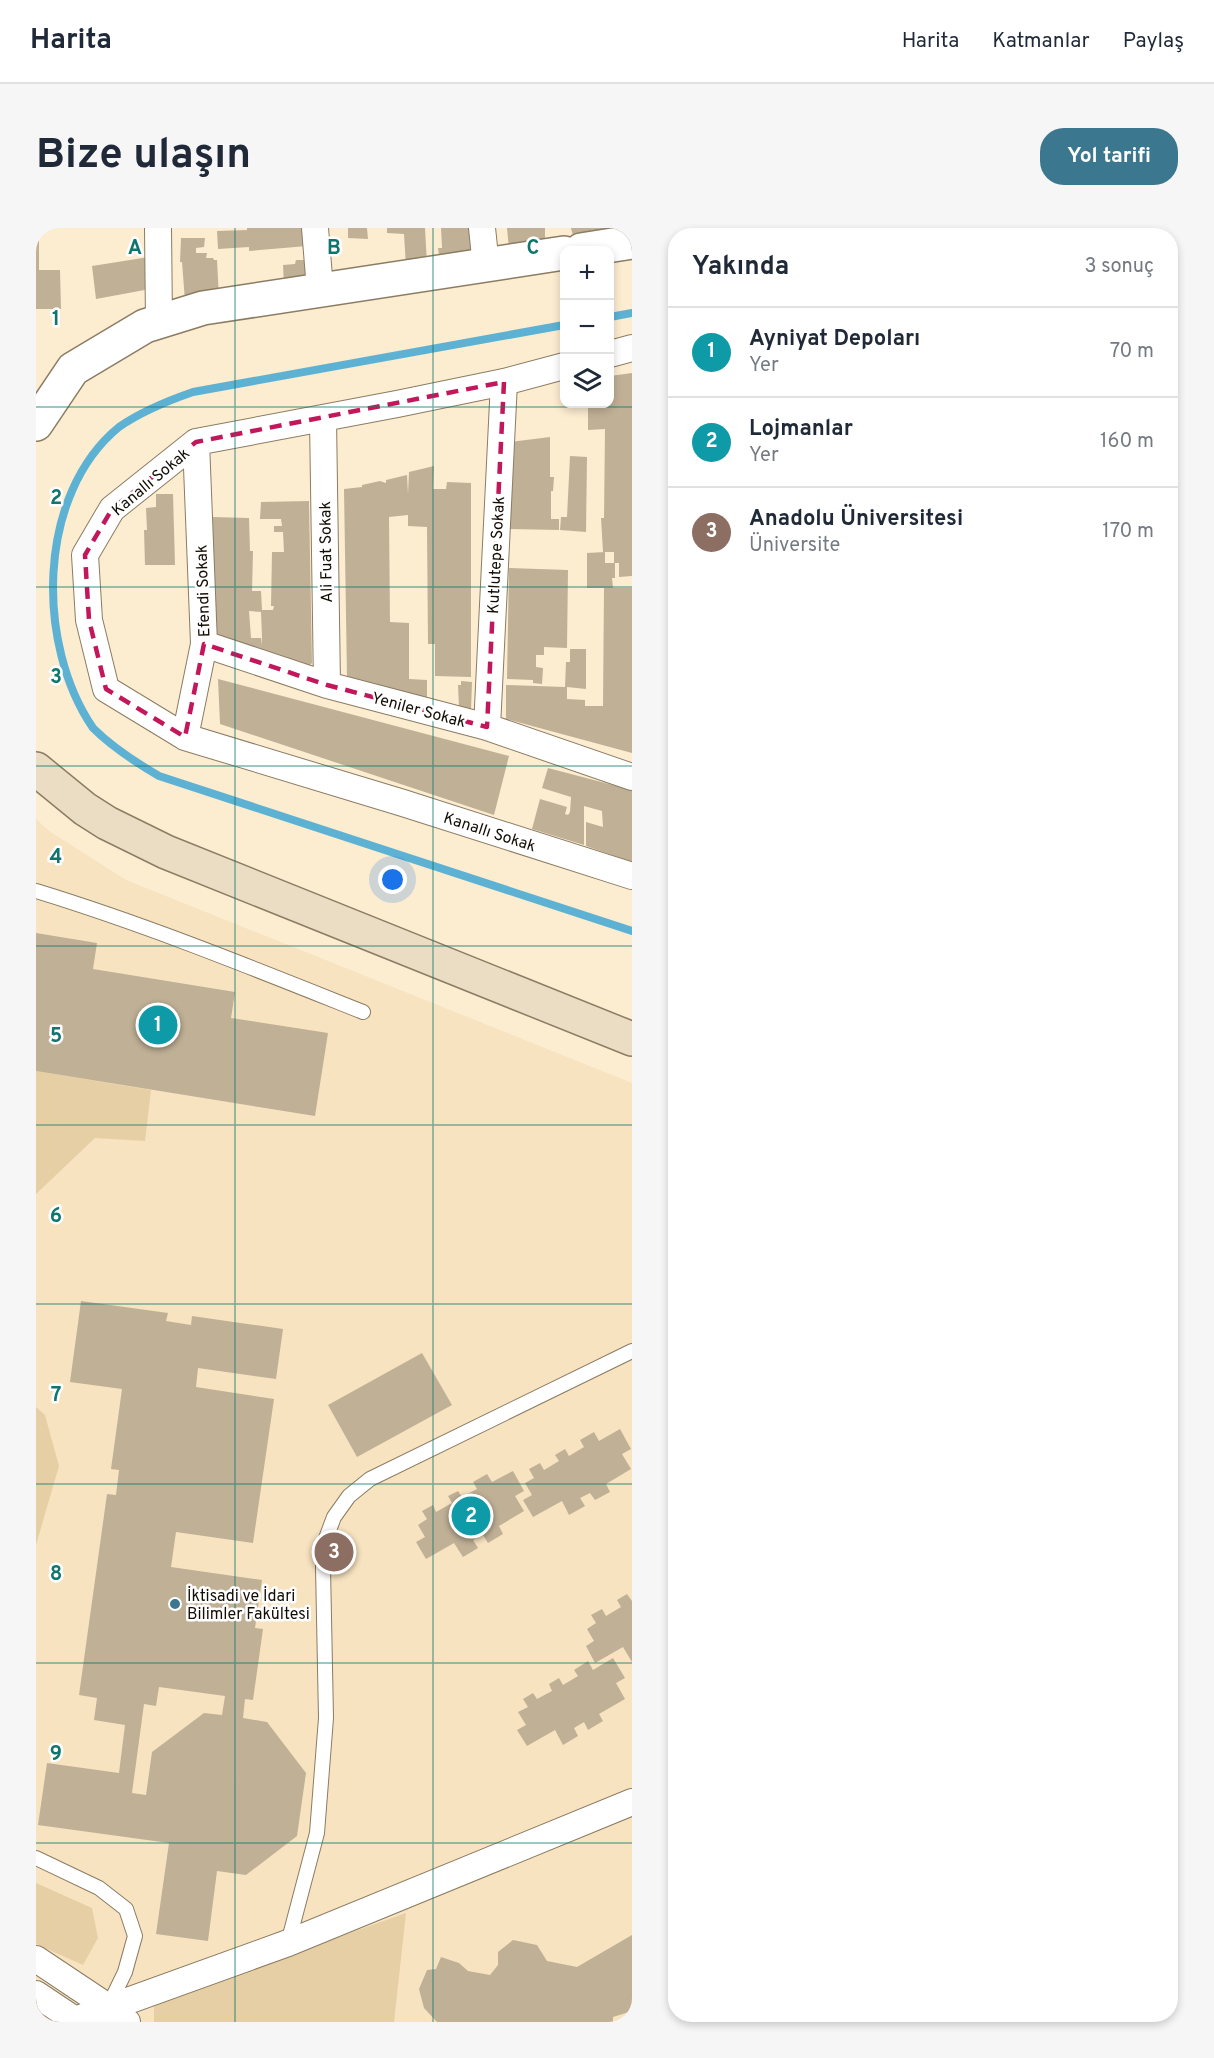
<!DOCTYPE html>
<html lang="tr">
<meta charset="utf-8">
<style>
:root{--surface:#fff;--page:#f6f6f7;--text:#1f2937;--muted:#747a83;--line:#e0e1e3;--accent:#3b778e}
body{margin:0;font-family:Overpass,sans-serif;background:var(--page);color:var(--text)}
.controls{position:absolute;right:18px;top:18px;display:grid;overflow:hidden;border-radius:12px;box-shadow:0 3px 9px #0003}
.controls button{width:54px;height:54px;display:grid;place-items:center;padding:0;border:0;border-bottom:2px solid var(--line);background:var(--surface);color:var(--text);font:30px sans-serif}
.you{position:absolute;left:357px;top:652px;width:21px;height:21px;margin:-15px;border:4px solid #fff;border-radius:50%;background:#1a73e8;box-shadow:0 0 0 9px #1a73e833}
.badge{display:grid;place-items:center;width:39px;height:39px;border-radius:50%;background:var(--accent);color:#fff;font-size:20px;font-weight:700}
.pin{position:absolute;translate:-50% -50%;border:3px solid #fff;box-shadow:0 2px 6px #0006}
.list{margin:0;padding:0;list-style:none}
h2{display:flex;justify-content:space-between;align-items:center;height:78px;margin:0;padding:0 24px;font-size:26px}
h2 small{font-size:20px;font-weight:400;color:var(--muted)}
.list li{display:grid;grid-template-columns:39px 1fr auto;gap:18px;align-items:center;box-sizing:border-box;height:90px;padding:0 24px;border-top:2px solid var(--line)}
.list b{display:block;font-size:22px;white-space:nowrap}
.list p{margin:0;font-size:20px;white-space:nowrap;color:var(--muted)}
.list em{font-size:20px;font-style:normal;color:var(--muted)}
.icon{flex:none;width:33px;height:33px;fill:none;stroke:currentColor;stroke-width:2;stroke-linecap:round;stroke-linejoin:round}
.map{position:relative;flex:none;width:596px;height:1794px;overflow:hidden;border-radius:24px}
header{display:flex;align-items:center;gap:36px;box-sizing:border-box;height:84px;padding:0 30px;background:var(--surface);border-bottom:2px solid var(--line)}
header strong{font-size:28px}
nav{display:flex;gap:33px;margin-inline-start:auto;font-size:21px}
.intro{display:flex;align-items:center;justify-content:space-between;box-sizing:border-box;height:144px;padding:0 36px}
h1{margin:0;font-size:42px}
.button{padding:15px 27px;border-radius:24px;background:var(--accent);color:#fff;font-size:21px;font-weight:700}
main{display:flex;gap:36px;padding:0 36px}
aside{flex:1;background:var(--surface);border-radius:24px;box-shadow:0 3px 9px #0003}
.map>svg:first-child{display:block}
</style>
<header>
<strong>Harita</strong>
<nav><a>Harita</a><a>Katmanlar</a><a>Paylaş</a></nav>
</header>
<div class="intro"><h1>Bize ulaşın</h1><a class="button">Yol tarifi</a></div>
<main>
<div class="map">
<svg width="596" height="1794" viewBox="0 0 596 1794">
<rect width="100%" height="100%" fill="#fcecd0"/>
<path fill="#f7e3c0" d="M 0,591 L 13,603 L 90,652 L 596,855 L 596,1794 L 0,1794 Z"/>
<path fill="#e7cfa5" d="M 0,843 L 115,862 L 109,913 L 59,910 L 0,966 Z
M 0,1179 L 9,1187 L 23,1238 L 0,1317 Z
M 0,1655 L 56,1680 L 62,1710 L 47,1737 L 0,1716 Z
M 370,1685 L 358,1794 L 118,1794 L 118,1775 Z"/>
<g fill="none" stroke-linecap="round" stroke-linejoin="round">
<path stroke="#5db2d4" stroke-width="8" d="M 574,89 L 596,85
M 528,97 L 157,164 C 131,173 106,183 83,199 C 0,267 0,417 57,500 C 77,520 99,534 123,548 L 596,703"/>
</g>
<path fill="#c0b096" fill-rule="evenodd" d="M 0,0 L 3,0 L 3,42 L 24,42 L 25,81 L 0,81 Z
M 211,0 L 271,0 L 271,18 L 213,23 L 213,19 L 182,21 L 181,3 L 211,2 Z
M 312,0 L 331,0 L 332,11 L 312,10 Z
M 351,0 L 389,0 L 391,36 L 370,39 L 368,6 L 351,5 Z
M 405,0 L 434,0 L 436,30 L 404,34 L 402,20 L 406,20 Z
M 471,0 L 509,0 L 509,15 L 473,21 Z
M 535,0 L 585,0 L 585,1 L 537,8 Z
M 145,10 L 169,10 L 168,19 L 160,20 L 160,25 L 171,25 L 170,30 L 177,30 L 178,32 L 181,32 L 183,70 L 149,73 L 146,34 L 144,34 Z
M 113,29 L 114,61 L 60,71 L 56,38 Z
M 260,32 L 272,32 L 272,56 L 248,57 L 247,37 L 259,36 Z
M 596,145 L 596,348 L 583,349 L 583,335 L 579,335 L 579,350 L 576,350 L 577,360 L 596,360 L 596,525 L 470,491 L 470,457 L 529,459 L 530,434 L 534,434 L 534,421 L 550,421 L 550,461 L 531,459 L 531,471 L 549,472 L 549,478 L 567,478 L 568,360 L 551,360 L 551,325 L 569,324 L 569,335 L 578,335 L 578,324 L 567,324 L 565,290 L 568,290 L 569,201 L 552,202 L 552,176 L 574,176 L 574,148 Z
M 514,209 L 514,249 L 518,249 L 517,263 L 515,263 L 515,291 L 523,291 L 523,302 L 474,301 L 474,214 Z
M 534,228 L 551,229 L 550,304 L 524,302 L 525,289 L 531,289 Z
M 398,238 L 397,261 L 410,261 L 411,254 L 435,255 L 435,449 L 399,448 L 399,416 L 392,416 L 391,299 L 372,298 L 372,287 L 353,289 L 354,394 L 373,395 L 373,451 L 391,452 L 391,472 L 311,449 L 308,261 L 326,259 L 326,257 L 344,253 L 350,255 L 350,252 L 371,247 L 372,266 L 373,244 Z
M 120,266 L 137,266 L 139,337 L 109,337 L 108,302 L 111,302 L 110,280 L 120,279 Z
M 273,273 L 276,435 L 273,438 L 178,411 L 176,289 L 213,290 L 214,323 L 217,323 L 216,363 L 225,363 L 226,382 L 237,382 L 238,378 L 235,378 L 236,324 L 248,324 L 247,304 L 238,304 L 238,298 L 246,298 L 245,291 L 224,291 L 225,274 ZM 213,383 L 225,384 L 226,409 L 225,418 L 225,410 L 215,410 Z
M 473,340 L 532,342 L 531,420 L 508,419 L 508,427 L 500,427 L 500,439 L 507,440 L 506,456 L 497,455 L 497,452 L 471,451 Z
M 182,451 L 473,528 L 458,587 L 184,496 Z
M 425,453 L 436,454 L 435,482 L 423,480 L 422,457 L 425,457 Z
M 512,540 L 596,562 L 596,634 L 550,618 L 550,594 L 567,599 L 566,583 L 548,578 L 548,617 L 496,601 L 504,571 L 531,579 L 529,586 L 532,587 L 534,584 L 535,569 L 506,560 Z
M 0,705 L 61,715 L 57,741 L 199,764 L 195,790 L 292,805 L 279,888 L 0,843 Z
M 45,1073 L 132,1085 L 130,1093 L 155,1097 L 156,1088 L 247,1101 L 240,1151 L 162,1140 L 160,1159 L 238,1171 L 217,1315 L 140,1304 L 135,1339 L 226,1352 L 219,1400 L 227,1401 L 217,1472 L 209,1471 L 207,1490 L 231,1494 L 270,1545 L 261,1608 L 210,1647 L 181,1643 L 172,1713 L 120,1706 L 133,1615 L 2,1597 L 11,1535 L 83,1545 L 89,1497 L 58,1492 L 61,1470 L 43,1467 L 71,1266 L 80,1267 L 83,1242 L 75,1241 L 86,1161 L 34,1154 ZM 123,1459 L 189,1468 L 186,1487 L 168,1485 L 116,1524 L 110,1567 L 96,1565 L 108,1476 L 120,1478 Z
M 386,1125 L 416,1177 L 321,1229 L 292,1177 Z
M 584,1201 L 595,1221 L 586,1226 L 595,1241 L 570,1256 L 574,1264 L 559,1272 L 554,1265 L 544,1270 L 549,1278 L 533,1287 L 526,1273 L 497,1289 L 487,1272 L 496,1267 L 489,1255 L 498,1250 L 493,1241 L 504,1235 L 508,1242 L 523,1233 L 519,1227 L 529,1221 L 533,1228 L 548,1219 L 544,1212 L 558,1204 L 563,1213 Z
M 477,1243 L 488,1263 L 479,1268 L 488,1283 L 463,1298 L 467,1306 L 452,1315 L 447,1307 L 437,1312 L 442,1320 L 427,1329 L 418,1315 L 390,1331 L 380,1314 L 389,1309 L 382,1297 L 391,1291 L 386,1283 L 397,1277 L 400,1284 L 416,1275 L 412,1268 L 422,1263 L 426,1269 L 441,1261 L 437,1254 L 451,1246 L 456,1254 Z
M 591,1366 L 596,1373 L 596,1434 L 587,1419 L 559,1435 L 550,1418 L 558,1413 L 551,1401 L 560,1395 L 555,1387 L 566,1381 L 570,1388 L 585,1379 L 581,1372 Z
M 577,1430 L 589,1450 L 580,1455 L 589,1471 L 563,1486 L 567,1493 L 552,1502 L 548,1494 L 538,1500 L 542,1508 L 527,1517 L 519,1502 L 491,1518 L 481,1502 L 490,1497 L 482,1484 L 492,1479 L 487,1471 L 497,1465 L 501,1471 L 516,1463 L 513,1456 L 523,1450 L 527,1457 L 542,1448 L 538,1442 L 552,1433 L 557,1442 Z
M 596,1707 L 596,1783 L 577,1789 L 577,1794 L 401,1794 L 388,1780 L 383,1761 L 391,1742 L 400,1741 L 405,1729 L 423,1735 L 432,1743 L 454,1747 L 462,1737 L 462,1724 L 477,1712 L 501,1717 L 511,1733 L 541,1739 Z"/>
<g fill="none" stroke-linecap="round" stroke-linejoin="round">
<defs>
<path id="service" d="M 0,663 C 111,697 219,741 327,784
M 0,1630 L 63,1660 L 90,1681 L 99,1708 L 89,1744 L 72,1779
M 252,1715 L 281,1605 L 290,1490 L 287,1339 L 289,1313 L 298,1289 L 313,1268 L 334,1251 L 596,1123"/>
<path id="minor" d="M 122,0 L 123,94
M 279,0 L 284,61
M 446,0 L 450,38
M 574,126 L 596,120
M 528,138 L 468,154 L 361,176 L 160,214 L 76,281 L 49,327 L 53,392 L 70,461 L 149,509 L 367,575 L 596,648
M 287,191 L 291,457
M 168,416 L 291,457 L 451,499 L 596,549
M 451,499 L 468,154
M 149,509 L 168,416 L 160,214
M 0,1731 L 72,1779 L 91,1794
M 0,1766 L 42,1794
M 39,1792 L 252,1715 L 596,1574"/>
<path id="tertiary" d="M 545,22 L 596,14
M 0,196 L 37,141 L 109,98 L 167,80 L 528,25"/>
<path id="secondary" d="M 0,541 L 49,581 L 71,595 L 130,624 L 596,811"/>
</defs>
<use href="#service" stroke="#8b7c63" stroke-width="16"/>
<use href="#minor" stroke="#8b7c63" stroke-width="28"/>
<use href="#tertiary" stroke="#8b7c63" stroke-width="36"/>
<use href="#secondary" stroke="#8b7c63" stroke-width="36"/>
<use href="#service" stroke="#fff" stroke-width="14"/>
<use href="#minor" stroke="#fff" stroke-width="26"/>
<use href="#tertiary" stroke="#fff" stroke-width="33"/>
<use href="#secondary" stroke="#eaddc4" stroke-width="33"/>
</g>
<path fill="none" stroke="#c2185b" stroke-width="4.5" stroke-dasharray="12 8" stroke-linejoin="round" d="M 468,154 L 451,499 L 291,457 L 168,416 L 149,509 L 70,461 L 53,392 L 49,327 L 76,281 L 160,214 Z"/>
<path fill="none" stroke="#0f766e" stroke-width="1.5" stroke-opacity="0.55" d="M 199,0 L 199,1794M 397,0 L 397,1794M 0,179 L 596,179M 0,359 L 596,359M 0,538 L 596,538M 0,718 L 596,718M 0,897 L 596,897M 0,1076 L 596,1076M 0,1256 L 596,1256M 0,1435 L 596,1435M 0,1615 L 596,1615"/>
<circle fill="#3b778e" stroke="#fff" stroke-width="2" cx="139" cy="1376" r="6"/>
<g text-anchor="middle" stroke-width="5" stroke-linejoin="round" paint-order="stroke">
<g font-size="16" fill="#120d05" stroke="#fff">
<text transform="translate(114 253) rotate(-40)" y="6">Kanallı Sokak</text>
<text transform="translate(289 324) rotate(-91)" y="6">Ali Fuat Sokak</text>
<text transform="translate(459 327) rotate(-87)" y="6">Kutlutepe Sokak</text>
<text transform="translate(166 363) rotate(-92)" y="6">Efendi Sokak</text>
<text transform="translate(383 481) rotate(15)" y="6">Yeniler Sokak</text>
<text transform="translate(454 603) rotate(18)" y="6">Kanallı Sokak</text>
</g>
<g font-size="16" fill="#120d05" stroke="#fff" text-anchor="start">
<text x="151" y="1373">İktisadi ve İdari<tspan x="151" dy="18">Bilimler Fakültesi</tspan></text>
</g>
</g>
<g font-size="20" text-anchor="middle" font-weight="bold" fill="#0f766e" stroke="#fff" stroke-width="5" stroke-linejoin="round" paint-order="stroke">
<text x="99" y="26">A</text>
<text x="298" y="26">B</text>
<text x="497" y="26">C</text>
<text x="20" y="97">1</text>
<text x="20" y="276">2</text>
<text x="20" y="455">3</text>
<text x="20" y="635">4</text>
<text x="20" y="814">5</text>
<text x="20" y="994">6</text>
<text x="20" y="1173">7</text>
<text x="20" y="1352">8</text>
<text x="20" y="1532">9</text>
</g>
</svg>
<div class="controls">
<button>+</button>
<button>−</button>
<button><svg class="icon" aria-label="layers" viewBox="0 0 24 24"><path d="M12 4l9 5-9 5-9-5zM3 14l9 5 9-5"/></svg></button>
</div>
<div class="you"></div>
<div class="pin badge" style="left:122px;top:797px;background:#0f9aa8">1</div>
<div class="pin badge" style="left:435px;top:1288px;background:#0f9aa8">2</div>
<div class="pin badge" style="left:298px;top:1324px;background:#8d6e63">3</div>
</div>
<aside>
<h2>Yakında<small>3 sonuç</small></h2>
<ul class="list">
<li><span class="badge" style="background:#0f9aa8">1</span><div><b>Ayniyat Depoları</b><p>Yer</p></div><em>70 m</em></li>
<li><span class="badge" style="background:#0f9aa8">2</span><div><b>Lojmanlar</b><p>Yer</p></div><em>160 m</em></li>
<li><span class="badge" style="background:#8d6e63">3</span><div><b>Anadolu Üniversitesi</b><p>Üniversite</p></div><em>170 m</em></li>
</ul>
</aside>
</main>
